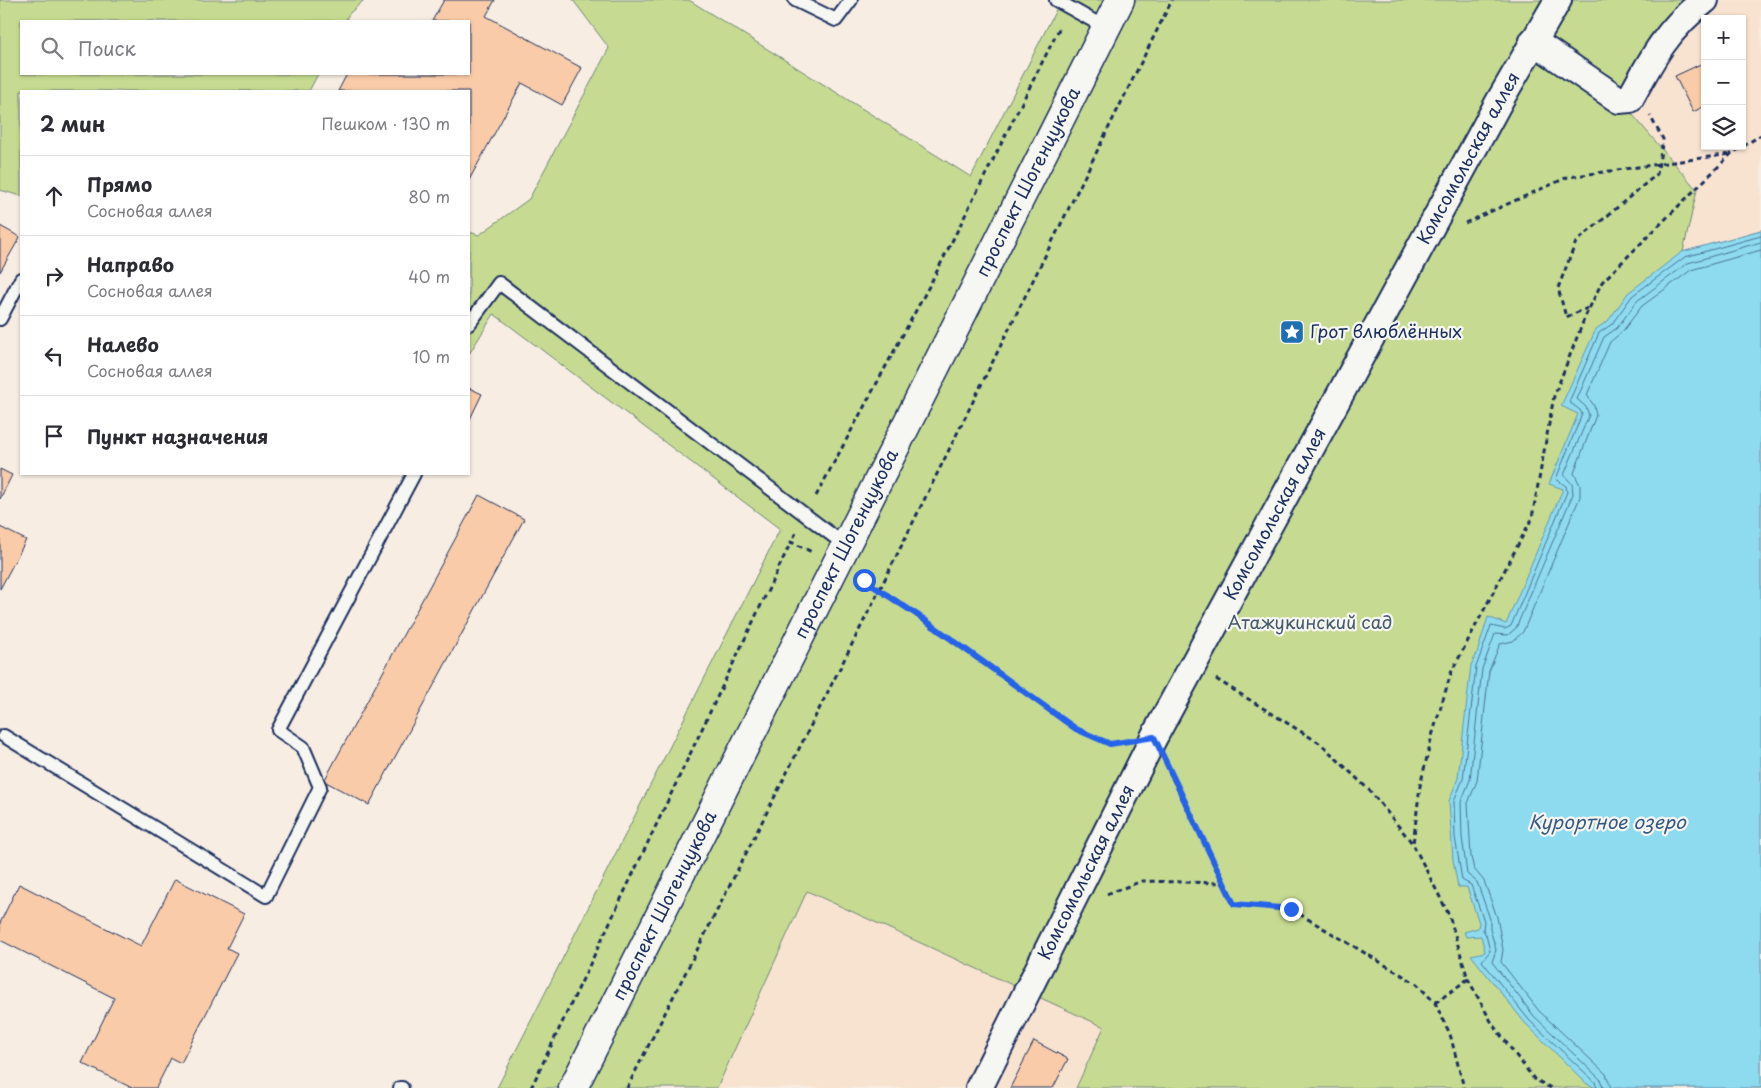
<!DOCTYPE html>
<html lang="ru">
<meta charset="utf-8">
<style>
:root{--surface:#fff;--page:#f7f7f7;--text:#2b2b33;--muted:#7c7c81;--line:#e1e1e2}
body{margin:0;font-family:"Playpen Sans",sans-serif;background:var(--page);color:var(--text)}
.controls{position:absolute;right:15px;top:15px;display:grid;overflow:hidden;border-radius:0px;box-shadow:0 1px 4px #0004}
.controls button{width:45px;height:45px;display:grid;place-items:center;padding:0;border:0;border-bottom:1px solid var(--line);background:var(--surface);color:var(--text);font:25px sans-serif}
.stop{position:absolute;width:15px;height:15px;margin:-11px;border:4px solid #2563eb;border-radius:50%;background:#fff}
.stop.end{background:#2563eb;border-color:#fff;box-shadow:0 1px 5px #0008}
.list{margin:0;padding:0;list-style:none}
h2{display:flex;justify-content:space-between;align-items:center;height:65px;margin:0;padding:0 20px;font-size:21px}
h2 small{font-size:16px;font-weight:400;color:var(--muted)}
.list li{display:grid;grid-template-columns:32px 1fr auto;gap:15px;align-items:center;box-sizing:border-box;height:80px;padding:0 20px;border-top:1px solid var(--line)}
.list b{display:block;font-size:19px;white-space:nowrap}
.list p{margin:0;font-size:16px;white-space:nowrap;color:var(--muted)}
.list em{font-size:16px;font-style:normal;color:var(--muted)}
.icon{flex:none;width:28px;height:28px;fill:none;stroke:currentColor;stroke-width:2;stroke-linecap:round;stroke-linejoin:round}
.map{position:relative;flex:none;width:1761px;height:1088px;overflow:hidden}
.search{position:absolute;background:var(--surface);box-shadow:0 1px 4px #0004;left:20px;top:20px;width:450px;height:55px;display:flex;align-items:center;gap:12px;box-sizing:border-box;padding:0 18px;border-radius:0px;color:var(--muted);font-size:19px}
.panel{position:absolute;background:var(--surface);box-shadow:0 1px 4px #0004;left:20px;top:90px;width:450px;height:385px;border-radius:0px}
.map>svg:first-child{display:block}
</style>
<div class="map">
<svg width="1761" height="1088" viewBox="0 0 1761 1088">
<rect width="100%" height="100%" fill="#f7ede3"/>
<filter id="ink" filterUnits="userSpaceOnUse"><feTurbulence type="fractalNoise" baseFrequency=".02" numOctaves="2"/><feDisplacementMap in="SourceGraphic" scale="10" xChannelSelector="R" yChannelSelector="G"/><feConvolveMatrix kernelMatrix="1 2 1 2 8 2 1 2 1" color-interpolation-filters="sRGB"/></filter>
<g filter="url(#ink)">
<path fill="#f8e3d1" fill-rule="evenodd" d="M 1705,0 L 1761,0 L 1761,230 L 1682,252 L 1619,100 ZM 1705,19 L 1742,19 L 1742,146 L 1705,146 Z
M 807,891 L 1105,1027 L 1076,1088 L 717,1088 Z"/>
<path fill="#c6db91" stroke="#708578" d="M 0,0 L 364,0 L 349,14 L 345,21 L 21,21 L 21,74 L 318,74 L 309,91 L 21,91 L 21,196 L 0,190 Z
M 573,0 L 689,0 L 971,177 L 1061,0 L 1705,0 L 1620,100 L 1697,190 L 1683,252 L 1761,230 L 1761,1088 L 1076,1088 L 1104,1027 L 807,891 L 717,1088 L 497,1088 L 780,529 L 494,314 L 469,354 L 469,232 L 479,235 L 529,199 L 609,48 Z"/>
<path fill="#8edaef" stroke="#6096b5" d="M 1761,230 L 1761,1088 L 1596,1088 L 1587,1084 L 1525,1023 L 1471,955 L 1485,952 L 1481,936 L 1466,937 L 1464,932 L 1478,928 L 1479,923 L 1467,887 L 1458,887 L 1453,860 L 1449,801 L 1458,778 L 1471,665 L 1477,653 L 1488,617 L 1506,624 L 1563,489 L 1549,484 L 1578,414 L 1561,406 L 1596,329 L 1608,321 L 1628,293 L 1682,252 Z"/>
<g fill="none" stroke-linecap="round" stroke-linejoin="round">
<path stroke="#497398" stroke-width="1" d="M 1597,1088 L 1595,1082 L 1529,1020 L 1482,961 L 1490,951 L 1486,935 L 1483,930 L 1484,921 L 1471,885 L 1462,880 L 1455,837 L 1454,801 L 1463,779 L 1476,667 L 1491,626 L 1505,629 L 1511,626 L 1567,492 L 1566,486 L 1556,479 L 1582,414 L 1580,410 L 1569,402 L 1599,333 L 1612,324 L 1632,296 L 1685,257 L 1761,236
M 1603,1088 L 1600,1079 L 1534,1016 L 1492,962 L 1496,950 L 1490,929 L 1490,919 L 1477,882 L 1467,874 L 1462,837 L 1461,802 L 1470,780 L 1482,669 L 1495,634 L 1508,635 L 1516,628 L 1573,494 L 1572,484 L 1564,475 L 1589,415 L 1586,407 L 1577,399 L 1604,337 L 1617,328 L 1637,301 L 1688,263 L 1761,242
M 1611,1088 L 1606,1074 L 1539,1011 L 1501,962 L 1503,950 L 1497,917 L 1484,881 L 1474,869 L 1471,857 L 1468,803 L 1477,781 L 1489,671 L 1500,644 L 1513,641 L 1523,632 L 1580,497 L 1580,485 L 1574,473 L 1596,415 L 1594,406 L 1587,395 L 1610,342 L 1622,332 L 1642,306 L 1691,270 L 1761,250"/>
</g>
<path fill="#f9cba8" stroke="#1b2f5e" d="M 444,0 L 495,0 L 486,16 L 582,68 L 562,105 L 522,83 L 469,180 L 469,91 L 338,91 L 347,74 L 469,74 L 469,21 L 432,21 Z
M 1705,62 L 1705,106 L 1693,112 L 1675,76 Z
M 0,226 L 20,237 L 0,272 Z
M 469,388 L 482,394 L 469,421 Z
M 0,469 L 12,475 L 0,499 Z
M 479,495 L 524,519 L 369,805 L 324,781 Z
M 0,527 L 26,540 L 0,589 Z
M 175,879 L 244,914 L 227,948 L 237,953 L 181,1063 L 171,1058 L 156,1088 L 132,1088 L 82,1063 L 114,998 L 0,940 L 0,923 L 19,884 L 141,946 Z
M 1034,1041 L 1068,1059 L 1053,1088 L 1010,1088 Z"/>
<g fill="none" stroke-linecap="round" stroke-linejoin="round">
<defs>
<path id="lane" d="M 795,0 L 836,20 L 851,0
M 1056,0 L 1106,28
M 0,319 L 21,279
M 469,324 L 499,283 L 845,545
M 4,736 L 266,896 L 320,787 L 303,747 L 278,730 L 414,474
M 400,1088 L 402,1088"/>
<g id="street">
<path d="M 1533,41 L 1619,100 L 1630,99 C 1652,58 1668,28 1705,0"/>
<path id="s1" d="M 979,1088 L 1154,737 L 1500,100 L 1558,0"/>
</g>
<g id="secondary">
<path id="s2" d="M 573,1088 L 1120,0"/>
</g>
</defs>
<use href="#lane" stroke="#1b2f5e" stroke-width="16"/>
<use href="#street" stroke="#1b2f5e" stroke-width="30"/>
<use href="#secondary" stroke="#1b2f5e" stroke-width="31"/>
<path stroke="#1b2f5e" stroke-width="3" stroke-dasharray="5 4" stroke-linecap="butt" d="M 1465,223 L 1568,177 L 1730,154
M 1588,308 L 1566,317 L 1558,288 L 1576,242 L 1657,174 L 1663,139 L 1650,116
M 816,496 L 934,277 L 1061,25
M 796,533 L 791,542 L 812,552
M 864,580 L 880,589 L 1172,0
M 1216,679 L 1321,744 L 1370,791 L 1413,844
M 1169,770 L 1234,904 L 1291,909 L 1417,984 L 1435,1003 L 1450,1034 L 1464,1088
M 1107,894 L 1142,881 L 1224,883
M 1435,1003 L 1468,979
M 531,1088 L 791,542
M 627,1088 L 880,589 L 1076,729 L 1110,744 L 1119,743
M 1551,1088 L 1534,1079 L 1493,1025 L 1468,979 L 1449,915 L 1413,844 L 1420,786 L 1432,736 L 1451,673 L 1532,518 L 1554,396 L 1585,317 L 1602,282 L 1731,154 L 1761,135"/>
<use href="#lane" stroke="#f6f6f2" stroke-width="12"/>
<use href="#street" stroke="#f6f6f2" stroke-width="26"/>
<use href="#secondary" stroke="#f6f6f2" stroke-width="28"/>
</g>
</g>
<g fill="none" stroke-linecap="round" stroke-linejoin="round" filter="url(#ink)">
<path stroke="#2563eb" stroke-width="6" d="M 864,580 L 922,618 L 1076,729 L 1110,744 L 1154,737 L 1234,904 L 1291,909"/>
</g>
<defs>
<symbol id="sight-square" viewBox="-11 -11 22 22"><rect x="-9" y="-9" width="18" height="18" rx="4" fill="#1f6fb2" stroke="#f6f6f2"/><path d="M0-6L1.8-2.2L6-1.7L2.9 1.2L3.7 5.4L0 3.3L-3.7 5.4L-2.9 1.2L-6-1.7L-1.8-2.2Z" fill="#fff"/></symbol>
</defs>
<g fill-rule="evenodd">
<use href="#sight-square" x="1278" y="318" width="28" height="28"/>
</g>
<g text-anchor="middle" stroke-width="4.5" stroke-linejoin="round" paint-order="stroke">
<g font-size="18" fill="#1b2f5e" stroke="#f6f6f2">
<text dy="6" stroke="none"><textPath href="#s1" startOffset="1051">Комсомольская аллея</textPath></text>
<text dy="6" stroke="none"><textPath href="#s2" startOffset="1014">проспект Шогенцукова</textPath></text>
<text dy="6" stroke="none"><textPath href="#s1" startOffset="646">Комсомольская аллея</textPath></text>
<text dy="6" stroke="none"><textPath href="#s2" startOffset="609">проспект Шогенцукова</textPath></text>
<text dy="6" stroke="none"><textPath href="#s1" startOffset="241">Комсомольская аллея</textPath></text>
<text dy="6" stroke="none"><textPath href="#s2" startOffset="204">проспект Шогенцукова</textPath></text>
</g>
<g font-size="18" fill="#1b2f5e" stroke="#f6f6f2" text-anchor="start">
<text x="1310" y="338">Грот влюблённых</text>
</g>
<g font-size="18" fill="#465a6b" stroke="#f6f6f2">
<text x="1310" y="629">Атажукинский сад</text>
</g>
<g font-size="19" font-style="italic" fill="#385a82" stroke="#f6f6f2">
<text x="1607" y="829">Курортное озеро</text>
</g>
</g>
</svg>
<div class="controls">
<button>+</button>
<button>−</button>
<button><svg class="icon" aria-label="layers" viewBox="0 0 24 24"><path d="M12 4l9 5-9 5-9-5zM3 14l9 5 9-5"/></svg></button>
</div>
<div class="stop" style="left:864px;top:580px"></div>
<div class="stop end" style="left:1291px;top:909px"></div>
<div class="search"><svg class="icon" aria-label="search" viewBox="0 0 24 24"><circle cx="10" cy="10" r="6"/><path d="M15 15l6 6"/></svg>Поиск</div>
<section class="panel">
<h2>2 мин<small>Пешком · 130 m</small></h2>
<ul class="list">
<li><svg class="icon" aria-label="ahead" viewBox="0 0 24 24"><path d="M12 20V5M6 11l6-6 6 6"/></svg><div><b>Прямо</b><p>Сосновая аллея</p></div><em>80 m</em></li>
<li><svg class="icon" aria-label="right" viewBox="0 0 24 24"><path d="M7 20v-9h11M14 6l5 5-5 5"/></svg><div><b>Направо</b><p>Сосновая аллея</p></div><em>40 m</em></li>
<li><svg class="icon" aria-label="left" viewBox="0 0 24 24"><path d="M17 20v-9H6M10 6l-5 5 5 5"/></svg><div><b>Налево</b><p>Сосновая аллея</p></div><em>10 m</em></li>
<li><svg class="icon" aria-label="arrive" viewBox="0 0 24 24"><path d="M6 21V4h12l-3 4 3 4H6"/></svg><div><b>Пункт назначения</b></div></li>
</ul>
</section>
</div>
